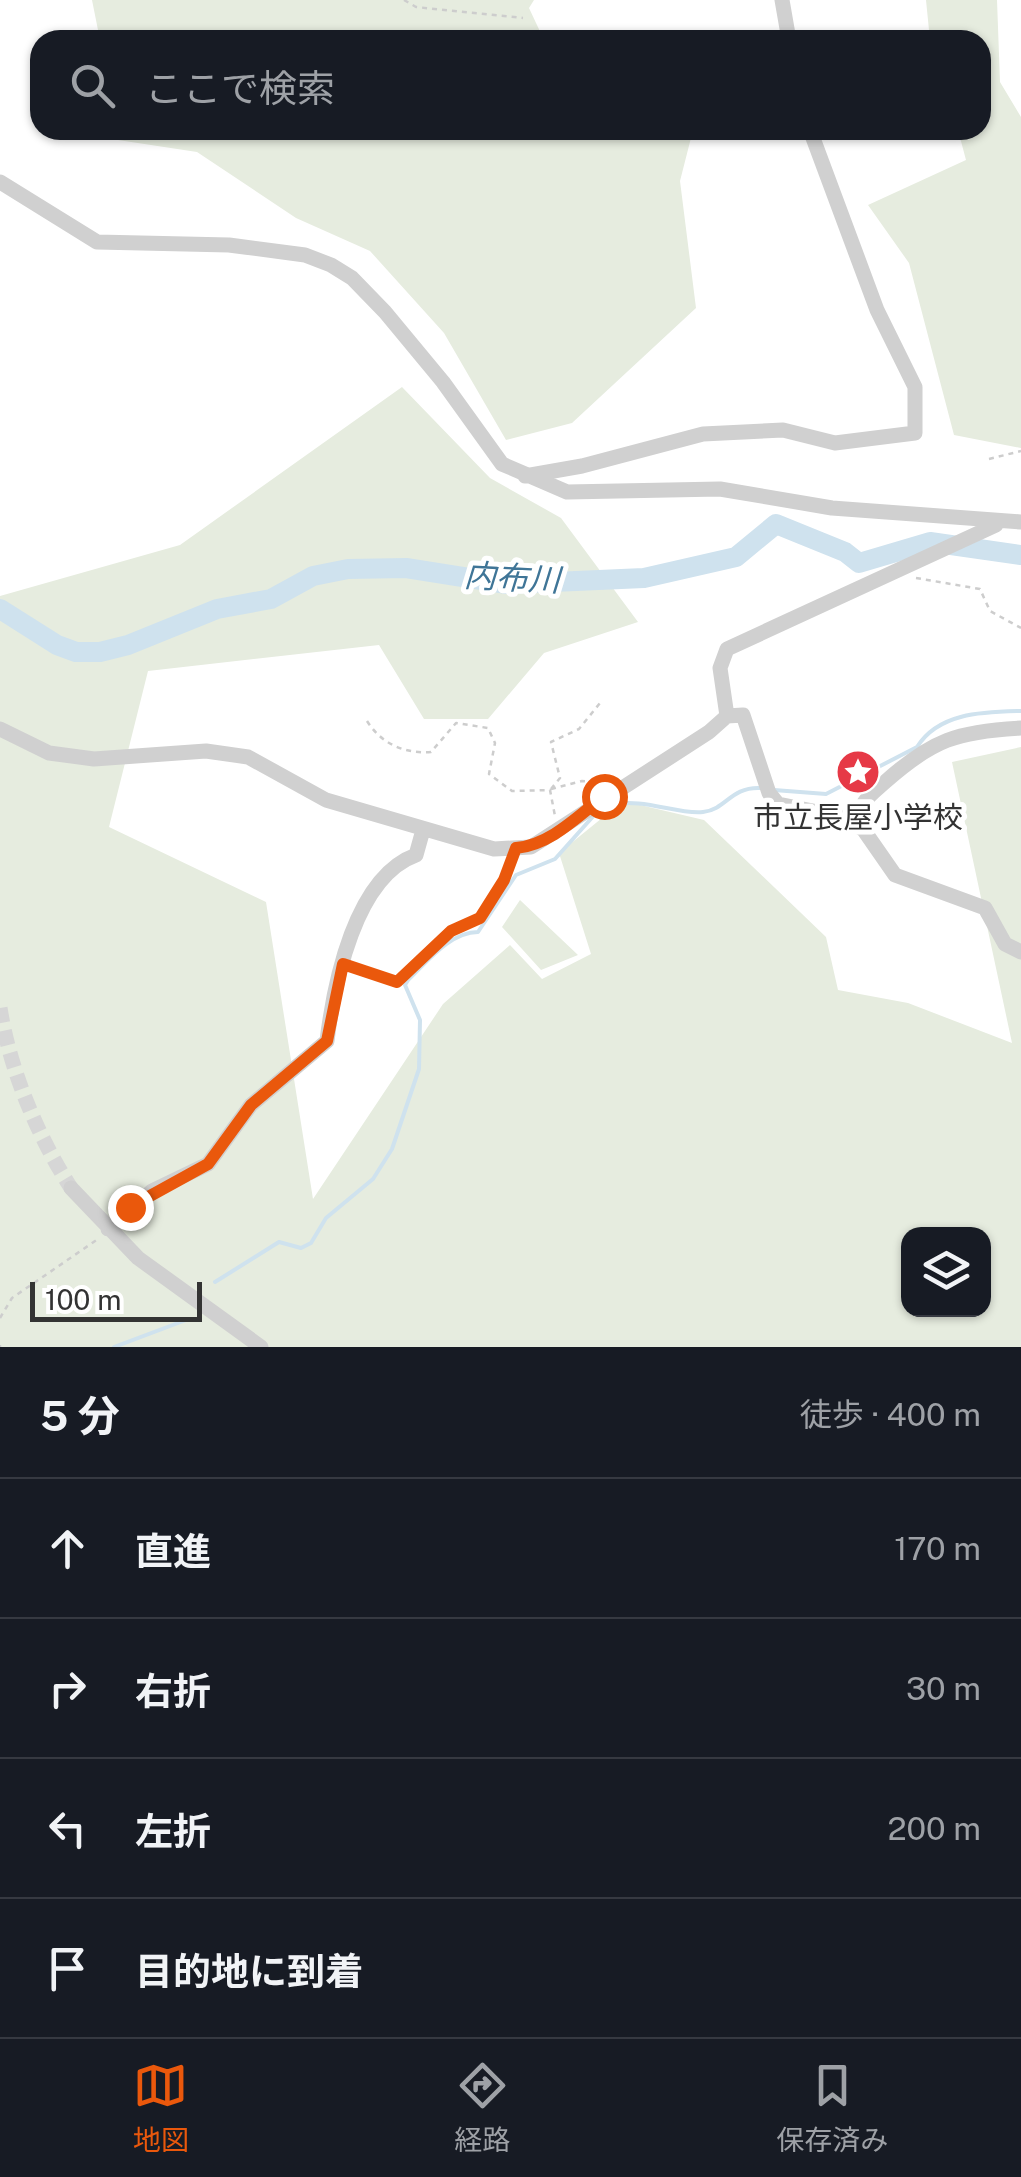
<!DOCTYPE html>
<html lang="ja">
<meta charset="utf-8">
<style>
:root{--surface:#171b24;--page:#242831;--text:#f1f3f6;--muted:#9ea1a6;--line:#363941;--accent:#ea580c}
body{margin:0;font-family:"Public Sans","Noto Sans JP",sans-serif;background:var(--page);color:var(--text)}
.controls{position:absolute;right:30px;bottom:30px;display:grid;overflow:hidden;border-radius:20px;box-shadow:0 2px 8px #0004}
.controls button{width:90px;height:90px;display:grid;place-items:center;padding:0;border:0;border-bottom:2px solid var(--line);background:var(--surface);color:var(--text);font:50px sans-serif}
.scale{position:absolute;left:30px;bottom:25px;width:172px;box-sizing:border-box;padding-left:10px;border:5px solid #333;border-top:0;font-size:28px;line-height:35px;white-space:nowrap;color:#333;-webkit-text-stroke:8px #fff;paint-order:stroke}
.stop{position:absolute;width:30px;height:30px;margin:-22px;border:8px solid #ea580c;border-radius:50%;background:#fff}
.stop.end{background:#ea580c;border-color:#fff;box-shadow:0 2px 10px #0008}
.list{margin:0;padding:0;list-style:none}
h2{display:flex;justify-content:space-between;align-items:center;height:130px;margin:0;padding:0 40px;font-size:42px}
h2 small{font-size:32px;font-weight:400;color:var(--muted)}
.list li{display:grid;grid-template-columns:65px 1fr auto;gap:30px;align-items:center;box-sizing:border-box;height:140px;padding:0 40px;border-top:2px solid var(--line)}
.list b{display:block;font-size:38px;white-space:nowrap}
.list em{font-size:32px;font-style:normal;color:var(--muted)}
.icon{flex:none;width:55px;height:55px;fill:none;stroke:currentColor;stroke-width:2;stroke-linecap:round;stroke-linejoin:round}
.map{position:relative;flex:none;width:1021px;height:1347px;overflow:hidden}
.search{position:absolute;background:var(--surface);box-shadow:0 2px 8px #0004;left:30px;right:30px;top:30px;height:110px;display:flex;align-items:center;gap:25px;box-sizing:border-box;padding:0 35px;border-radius:30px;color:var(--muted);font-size:38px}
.sheet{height:690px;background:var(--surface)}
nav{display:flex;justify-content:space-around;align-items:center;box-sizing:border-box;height:140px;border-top:2px solid var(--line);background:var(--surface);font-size:28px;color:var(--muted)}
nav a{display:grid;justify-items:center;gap:5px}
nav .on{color:var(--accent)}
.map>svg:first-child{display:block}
</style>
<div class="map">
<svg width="1021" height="1347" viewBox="0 0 1021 1347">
<rect width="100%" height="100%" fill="#fff"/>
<path fill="#e6ecdf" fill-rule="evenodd" d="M 92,0 L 534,0 L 529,8 L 544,40 L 100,40 Z
M 926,0 L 997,0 L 1000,82 L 1021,117 L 1021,448 L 954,435 L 909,263 L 868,205 L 966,160 L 958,130 L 981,130 L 981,40 L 930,40 Z
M 116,130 L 693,130 L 680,181 L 696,308 L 572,423 L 506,440 L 444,333 L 370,251 L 296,218 L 197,152 L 118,140 Z
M 402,387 L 490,478 L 561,518 L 638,622 L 544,653 L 488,719 L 424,719 L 379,645 L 148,671 L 109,827 L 266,902 L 313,1199 L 443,1004 L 510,945 L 542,979 L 591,954 L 559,853 L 623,801 L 704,820 L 826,937 L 838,990 L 908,1003 L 1012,1043 L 952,762 L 1021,747 L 1021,1347 L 0,1347 L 0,596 L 180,545 ZM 908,1234 L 984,1234 L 984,1310 L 908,1310 Z
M 520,900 L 578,955 L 541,970 L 502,927 Z"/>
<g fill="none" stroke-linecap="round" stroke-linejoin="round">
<path stroke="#cfe2ee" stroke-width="4" d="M 774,790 L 826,794 L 917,747 C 939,712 984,712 1021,711
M 609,805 C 644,797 677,815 703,812 C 727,809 730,787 760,788
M 215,1282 L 279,1242 L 301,1248 L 311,1243 L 326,1218 L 373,1179 L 392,1149 L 419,1069 L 420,1020 L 405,985 L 408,980 C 427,962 450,932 478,932 L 516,875 L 555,859 L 597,812
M 114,1347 L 186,1320"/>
<path stroke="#cfe2ee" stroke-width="20" d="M 0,609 L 57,645 L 76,652 L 100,652 L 128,645 L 217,609 L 271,599 L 313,576 L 348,569 L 406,568 L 507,584 L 644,578 L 736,557 L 776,524 L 845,552 L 859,563 L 930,542 L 1021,555"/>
<path stroke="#d6d6d6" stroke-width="15" stroke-dasharray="15 8" stroke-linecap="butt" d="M 0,1008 C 10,1070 37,1135 71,1188"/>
<path stroke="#cdcdcd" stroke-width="2.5" stroke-dasharray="5 5" stroke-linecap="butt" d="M 404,0 L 416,7 L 523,18
M 989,459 L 1021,451
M 916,578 L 980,589 L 990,611 L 1021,628
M 367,721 C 381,743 403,754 431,752 L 456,723 L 488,728 L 495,743 L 489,774 L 512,791 L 550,790 L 555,816
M 551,789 L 560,778 L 551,742 L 579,729 L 600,703
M 551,789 L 582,781 L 606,783
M 356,970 L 397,981 L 451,931 L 480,918 L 512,859
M 0,1318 L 12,1298 L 98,1239
M 0,1345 L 0,1347"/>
<path stroke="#d0d0d0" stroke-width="15" d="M 782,0 L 789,40
M 0,182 L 97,242 L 229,245 L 305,255 L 331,265 L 352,278 L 385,312 L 443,382 L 502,464 L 567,492 L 720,489 L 832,508 L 1021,522
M 525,476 L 582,466 L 703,434 L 783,430 L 835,443 L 915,433 L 915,387 L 877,310 L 810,130
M 727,716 L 720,668 L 727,649 L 996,525
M 0,729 L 49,753 L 94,759 L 206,751 L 248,757 L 326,800 L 494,849 L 531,847 L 709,732 L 727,716 L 743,715 L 769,793 L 778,804 L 838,816 L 863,829 L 895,875 L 985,908 L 1005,944 L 1021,952
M 857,826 C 861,800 867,798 885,782 C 932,740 958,731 1021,728
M 71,1188 L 138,1258 L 261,1347
M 108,1229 L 152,1191 L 208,1164 L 251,1105 L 327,1041 C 334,983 355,877 416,855 L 423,830"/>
</g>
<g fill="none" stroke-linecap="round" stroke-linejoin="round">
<path stroke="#ea580c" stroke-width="12" d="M 130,1207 L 208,1164 L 251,1105 L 327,1041 L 343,964 L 397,982 L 451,931 L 480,918 L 504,880 L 516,848 C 550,845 577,817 604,796"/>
</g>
<defs>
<symbol id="sight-disc" viewBox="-11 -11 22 22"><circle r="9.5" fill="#e63946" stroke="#fff"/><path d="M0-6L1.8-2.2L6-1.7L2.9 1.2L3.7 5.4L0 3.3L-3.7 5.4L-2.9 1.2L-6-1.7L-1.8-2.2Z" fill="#fff"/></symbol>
</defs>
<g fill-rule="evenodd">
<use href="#sight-disc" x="833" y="747" width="50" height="50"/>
</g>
<g text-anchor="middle" stroke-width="10" stroke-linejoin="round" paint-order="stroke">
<g font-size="30" fill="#333" stroke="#fff">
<text x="858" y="828">市立長屋小学校</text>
</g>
<g font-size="32" font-style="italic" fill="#3f7597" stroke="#fff">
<text transform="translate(512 578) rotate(3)" y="11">内布川</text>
</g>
</g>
</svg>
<div class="controls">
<button><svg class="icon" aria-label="layers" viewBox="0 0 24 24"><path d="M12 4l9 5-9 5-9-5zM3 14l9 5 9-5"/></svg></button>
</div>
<div class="scale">100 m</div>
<div class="stop" style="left:604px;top:796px"></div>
<div class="stop end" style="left:130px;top:1207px"></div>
<div class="search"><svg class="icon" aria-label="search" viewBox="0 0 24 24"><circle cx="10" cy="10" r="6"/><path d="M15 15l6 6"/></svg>ここで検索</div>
</div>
<section class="sheet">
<h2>5 分<small>徒歩 · 400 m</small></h2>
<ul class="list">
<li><svg class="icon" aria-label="ahead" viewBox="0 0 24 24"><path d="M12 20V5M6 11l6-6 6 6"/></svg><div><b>直進</b></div><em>170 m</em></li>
<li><svg class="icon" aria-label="right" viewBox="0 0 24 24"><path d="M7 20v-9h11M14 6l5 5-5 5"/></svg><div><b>右折</b></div><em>30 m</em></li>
<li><svg class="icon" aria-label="left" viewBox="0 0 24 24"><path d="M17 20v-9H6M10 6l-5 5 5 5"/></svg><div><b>左折</b></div><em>200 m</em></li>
<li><svg class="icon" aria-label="arrive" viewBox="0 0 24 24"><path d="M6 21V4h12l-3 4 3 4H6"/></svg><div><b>目的地に到着</b></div></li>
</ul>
</section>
<nav>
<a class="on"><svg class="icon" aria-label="map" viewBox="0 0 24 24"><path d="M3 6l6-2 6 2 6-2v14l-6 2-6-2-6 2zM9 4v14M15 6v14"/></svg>地図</a>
<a><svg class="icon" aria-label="directions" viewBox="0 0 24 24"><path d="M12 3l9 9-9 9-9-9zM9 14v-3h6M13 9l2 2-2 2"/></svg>経路</a>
<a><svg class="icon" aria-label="saved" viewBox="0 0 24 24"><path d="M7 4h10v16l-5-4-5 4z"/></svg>保存済み</a>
</nav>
